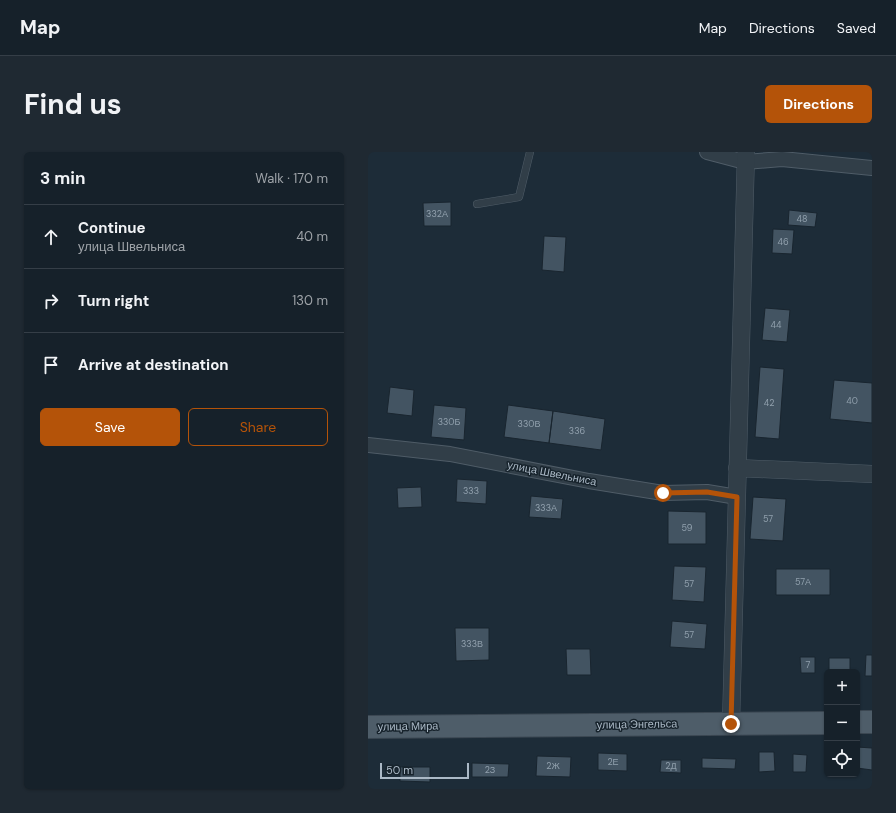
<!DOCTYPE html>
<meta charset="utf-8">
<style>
:root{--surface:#16212a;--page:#1f2932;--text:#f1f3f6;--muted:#9ea3a8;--line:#353e47;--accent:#b45309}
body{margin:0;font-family:"DM Sans",sans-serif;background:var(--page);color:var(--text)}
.controls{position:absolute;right:12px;bottom:12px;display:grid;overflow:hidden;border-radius:6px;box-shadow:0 1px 3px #0004}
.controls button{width:36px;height:36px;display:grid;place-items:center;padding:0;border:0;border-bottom:1px solid var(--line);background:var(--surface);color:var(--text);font:20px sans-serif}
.scale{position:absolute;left:12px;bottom:10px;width:89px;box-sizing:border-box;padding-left:4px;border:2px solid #abb9c6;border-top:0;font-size:11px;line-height:14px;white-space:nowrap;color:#abb9c6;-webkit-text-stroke:3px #17232c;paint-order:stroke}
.stop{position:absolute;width:12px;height:12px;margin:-9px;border:3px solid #b45309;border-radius:50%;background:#fff}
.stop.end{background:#b45309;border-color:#fff;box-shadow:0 1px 4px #0008}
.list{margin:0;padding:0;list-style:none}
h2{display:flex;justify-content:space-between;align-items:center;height:52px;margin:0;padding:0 16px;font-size:17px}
h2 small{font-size:13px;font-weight:400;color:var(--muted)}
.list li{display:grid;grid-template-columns:26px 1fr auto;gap:12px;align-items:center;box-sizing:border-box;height:64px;padding:0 16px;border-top:1px solid var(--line)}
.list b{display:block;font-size:15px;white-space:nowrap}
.list p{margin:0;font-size:13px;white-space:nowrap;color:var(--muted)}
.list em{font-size:13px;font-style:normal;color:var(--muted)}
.actions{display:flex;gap:8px;padding:12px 16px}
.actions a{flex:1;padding:9px 0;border:1px solid var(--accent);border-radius:6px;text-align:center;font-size:14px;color:var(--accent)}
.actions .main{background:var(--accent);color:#fff}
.icon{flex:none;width:22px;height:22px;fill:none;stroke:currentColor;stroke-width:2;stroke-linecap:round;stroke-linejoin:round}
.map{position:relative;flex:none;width:504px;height:637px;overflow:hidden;border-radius:6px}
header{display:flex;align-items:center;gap:24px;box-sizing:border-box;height:56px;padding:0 20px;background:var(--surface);border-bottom:1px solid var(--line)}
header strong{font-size:19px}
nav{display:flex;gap:22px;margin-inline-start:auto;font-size:14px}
.intro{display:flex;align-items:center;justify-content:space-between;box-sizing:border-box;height:96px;padding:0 24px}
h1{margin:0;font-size:28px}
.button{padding:10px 18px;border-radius:6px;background:var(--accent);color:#fff;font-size:14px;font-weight:700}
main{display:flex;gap:24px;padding:0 24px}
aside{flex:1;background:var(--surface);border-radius:6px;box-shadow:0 1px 3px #0004}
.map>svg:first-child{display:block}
</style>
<header>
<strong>Map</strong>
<nav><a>Map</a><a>Directions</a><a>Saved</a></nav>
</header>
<div class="intro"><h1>Find us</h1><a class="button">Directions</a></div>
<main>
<aside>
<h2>3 min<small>Walk · 170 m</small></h2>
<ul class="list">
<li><svg class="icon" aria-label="ahead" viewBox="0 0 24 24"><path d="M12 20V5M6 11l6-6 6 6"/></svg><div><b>Continue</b><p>улица Швельниса</p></div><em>40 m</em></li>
<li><svg class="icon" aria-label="right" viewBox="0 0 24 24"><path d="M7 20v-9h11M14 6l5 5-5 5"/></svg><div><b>Turn right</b></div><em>130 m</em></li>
<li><svg class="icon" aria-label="arrive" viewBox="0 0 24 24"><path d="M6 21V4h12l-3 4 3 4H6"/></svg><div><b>Arrive at destination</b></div></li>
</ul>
<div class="actions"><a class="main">Save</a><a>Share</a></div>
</aside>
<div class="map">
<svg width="504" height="637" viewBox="0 0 504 637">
<rect width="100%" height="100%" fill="#1d2c38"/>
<path fill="#435462" stroke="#19252f" d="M 83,50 L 83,74 L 56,74 L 55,51 Z
M 421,58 L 449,61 L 447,75 L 420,73 Z
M 405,77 L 426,78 L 424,102 L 404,101 Z
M 176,84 L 198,85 L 196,120 L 174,118 Z
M 397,156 L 422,158 L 419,190 L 394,188 Z
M 392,215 L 416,217 L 411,287 L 387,285 Z
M 466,228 L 504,231 L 504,271 L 462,267 Z
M 22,235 L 46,238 L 44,264 L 19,261 Z
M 66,253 L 98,256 L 96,288 L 63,285 Z
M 140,253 L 185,259 L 181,291 L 136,285 Z
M 185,259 L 237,267 L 233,298 L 181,291 Z
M 89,327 L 119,329 L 118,352 L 88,350 Z
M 53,335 L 54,355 L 30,356 L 29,336 Z
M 163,344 L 195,347 L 193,367 L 161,365 Z
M 385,345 L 418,347 L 415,389 L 382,387 Z
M 300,359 L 338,360 L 338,392 L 300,392 Z
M 306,414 L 338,415 L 336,450 L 304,448 Z
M 408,417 L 462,417 L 462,443 L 408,443 Z
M 304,469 L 339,472 L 337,497 L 302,495 Z
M 87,476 L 121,476 L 121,508 L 88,509 Z
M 198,497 L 222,497 L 223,523 L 199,523 Z
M 498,503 L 504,503 L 504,524 L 497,524 Z
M 432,505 L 447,505 L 447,521 L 433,521 Z
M 461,506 L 482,506 L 482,520 L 461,520 Z
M 489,595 L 504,596 L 504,618 L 489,616 Z
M 391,600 L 406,600 L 407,619 L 391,620 Z
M 230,601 L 259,602 L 259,619 L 230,618 Z
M 425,602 L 439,603 L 438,620 L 425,620 Z
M 169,604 L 203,605 L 202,625 L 168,624 Z
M 334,606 L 368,607 L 367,617 L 334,616 Z
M 293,608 L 313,608 L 313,621 L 292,620 Z
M 104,611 L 141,612 L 140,625 L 104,625 Z
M 32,615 L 62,615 L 62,630 L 32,629 Z"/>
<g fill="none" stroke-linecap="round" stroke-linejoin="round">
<defs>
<path id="service" d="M 109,52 L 151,45 L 162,0"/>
<path id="minor" d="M 339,0 L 377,10 L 414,7 L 504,16
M 0,293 L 82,302 L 221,329 L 295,341 L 339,340 L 369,345"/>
<path id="tertiary" d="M 369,316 L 504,322
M 363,572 L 378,0"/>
<path id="primary" d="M 489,570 L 504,570
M 0,575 L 459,571"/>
</defs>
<use href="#service" stroke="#4f5c67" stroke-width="8"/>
<use href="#minor" stroke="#4f5c67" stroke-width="16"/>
<use href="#tertiary" stroke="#4f5c67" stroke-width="18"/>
<use href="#primary" stroke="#3b4752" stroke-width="24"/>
<use href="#service" stroke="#313e48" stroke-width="7"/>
<use href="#minor" stroke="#313e48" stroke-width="14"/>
<use href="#tertiary" stroke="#313e48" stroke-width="17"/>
<use href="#primary" stroke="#4e5d69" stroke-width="22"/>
</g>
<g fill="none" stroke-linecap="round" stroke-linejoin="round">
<path stroke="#b45309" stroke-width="5" d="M 295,341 L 339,340 L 369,345 L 363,572"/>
</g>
<g text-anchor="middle" stroke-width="3" stroke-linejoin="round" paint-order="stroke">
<g font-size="9" fill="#91a0ad">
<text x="69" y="65">332А</text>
<text x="434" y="70">48</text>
<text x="415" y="93">46</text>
<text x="408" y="176">44</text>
<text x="484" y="252">40</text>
<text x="401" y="254">42</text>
<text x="81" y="273">330Б</text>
<text x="161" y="275">330В</text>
<text x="209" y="282">336</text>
<text x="103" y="342">333</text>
<text x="178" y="359">333А</text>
<text x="400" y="370">57</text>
<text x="319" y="379">59</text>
<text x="435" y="433">57А</text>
<text x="321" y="435">57</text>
<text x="321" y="486">57</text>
<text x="104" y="495">333В</text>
<text x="440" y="516">7</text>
<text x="245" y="613">2Е</text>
<text x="185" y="617">2Ж</text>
<text x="303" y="617">2Д</text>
<text x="122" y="621">2З</text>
</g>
<g font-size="11" fill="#abb9c6" stroke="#17232c">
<text transform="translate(184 321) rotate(11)" y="4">улица Швельниса</text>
<text transform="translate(269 572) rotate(-1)" y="4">улица Энгельса</text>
<text transform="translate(40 574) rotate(-1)" y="4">улица Мира</text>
</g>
</g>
</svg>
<div class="controls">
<button>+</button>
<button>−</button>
<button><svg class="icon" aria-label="locate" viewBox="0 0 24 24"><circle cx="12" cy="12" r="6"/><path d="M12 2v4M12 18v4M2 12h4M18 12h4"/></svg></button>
</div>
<div class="scale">50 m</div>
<div class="stop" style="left:295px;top:341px"></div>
<div class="stop end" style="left:363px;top:572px"></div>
</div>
</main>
